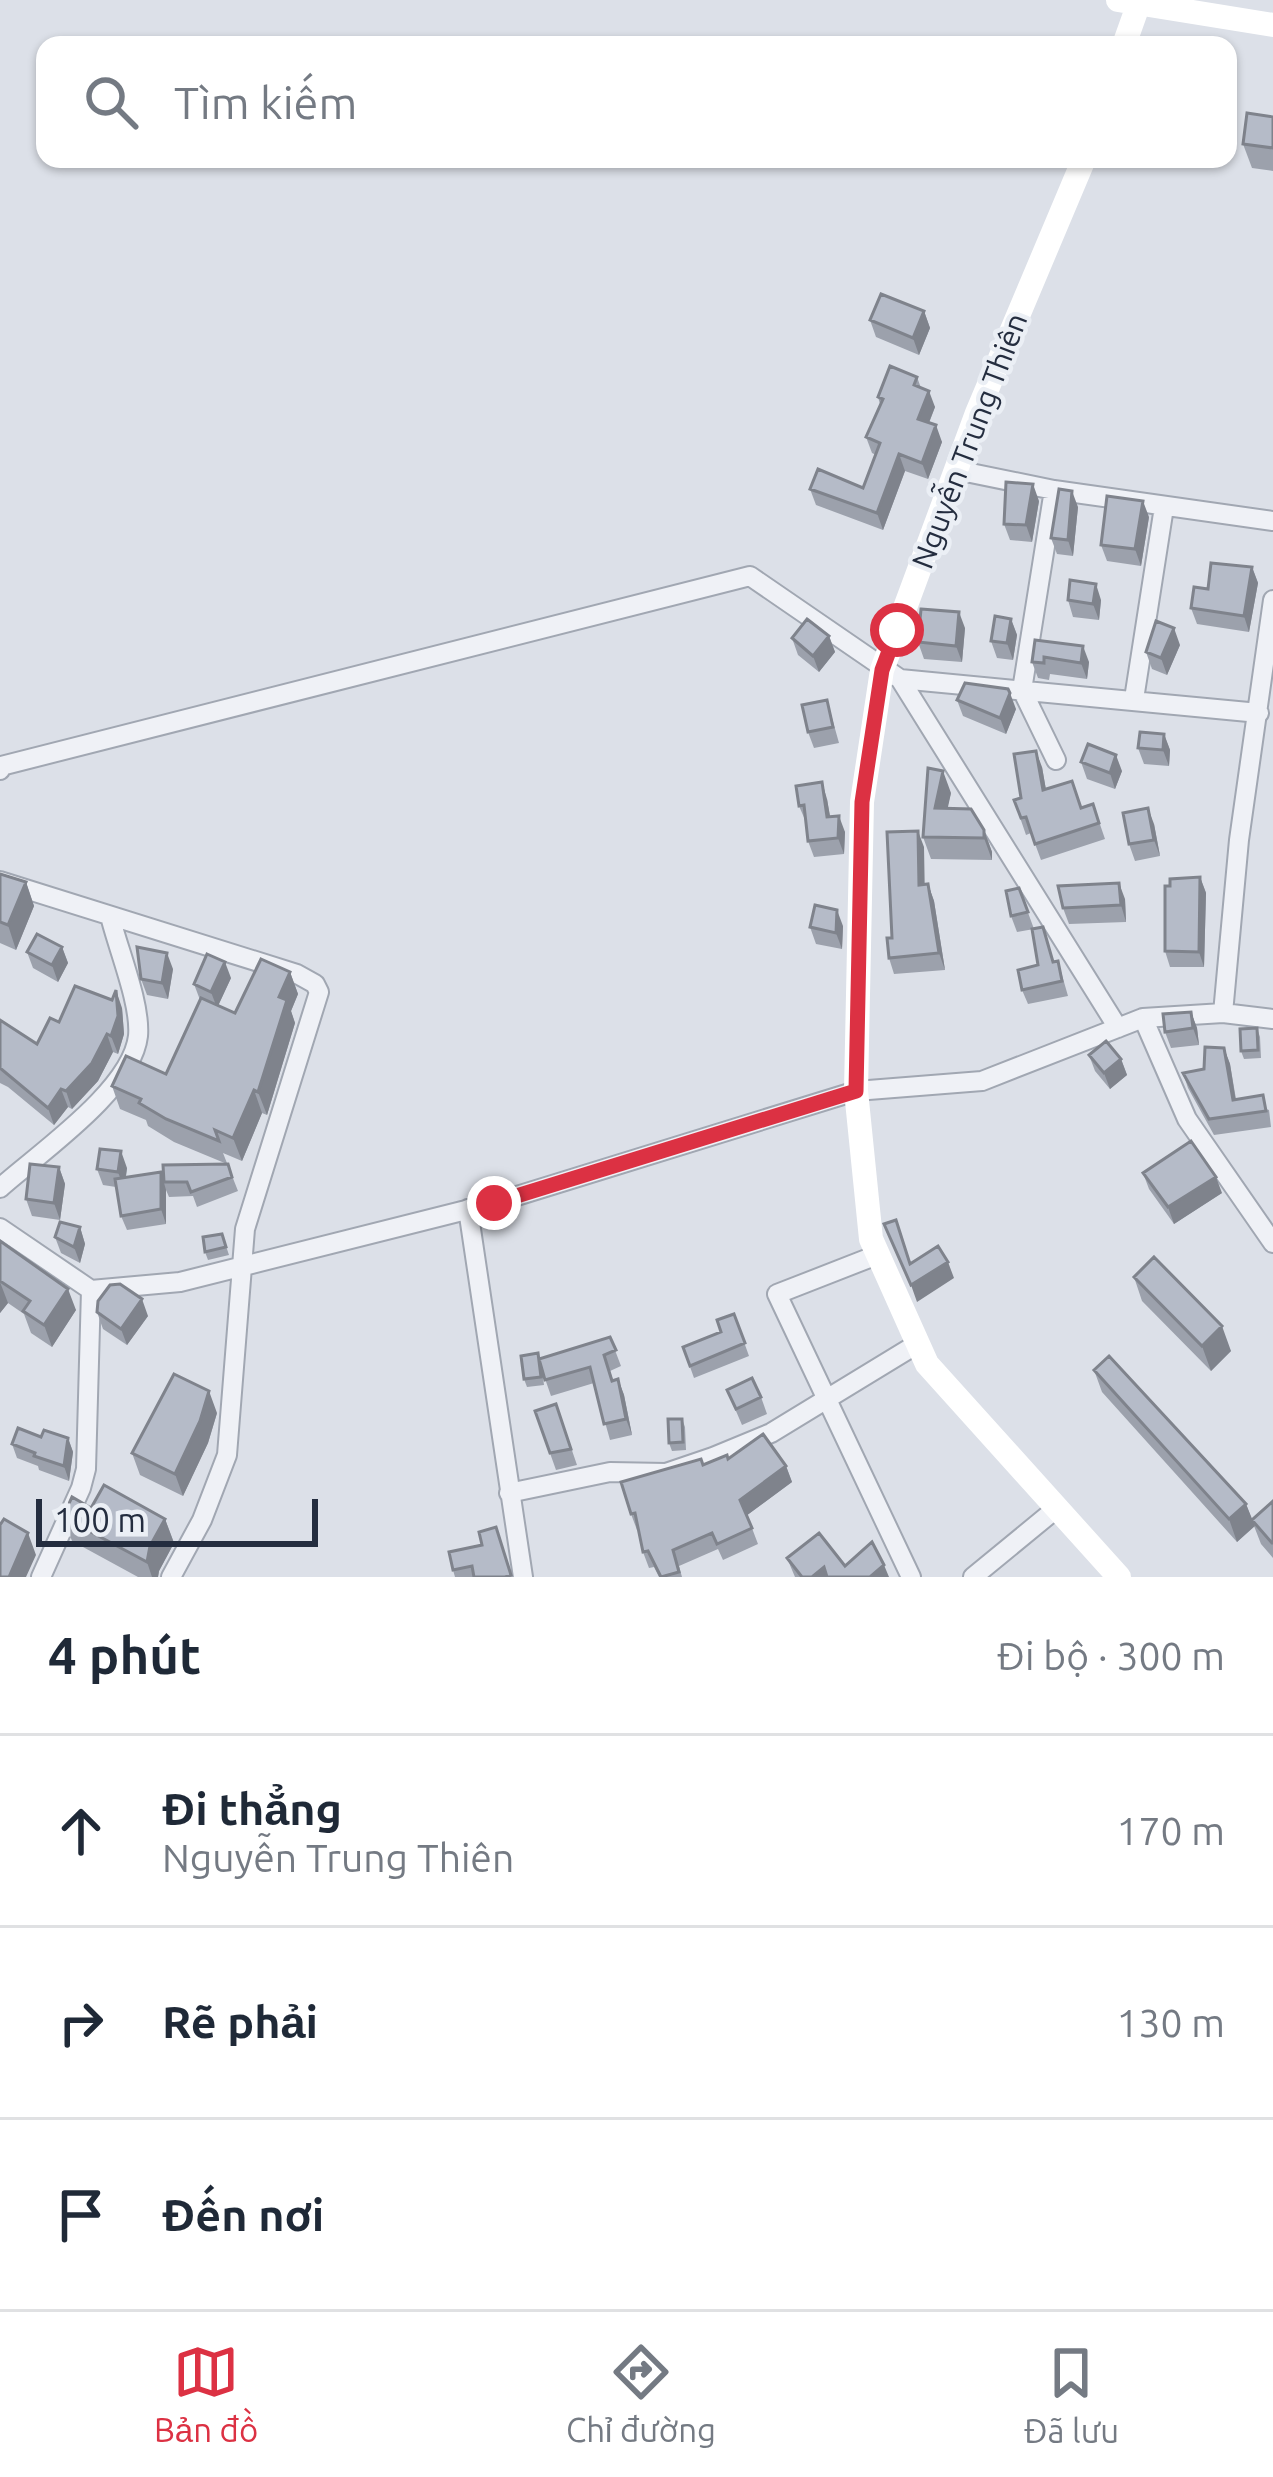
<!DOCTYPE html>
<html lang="vi">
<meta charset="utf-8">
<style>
:root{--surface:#fff;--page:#f2f2f3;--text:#1f2937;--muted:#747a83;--line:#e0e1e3;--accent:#dc3143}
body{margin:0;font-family:Ubuntu,sans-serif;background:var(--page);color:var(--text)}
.scale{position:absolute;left:36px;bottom:30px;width:282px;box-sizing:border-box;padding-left:12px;border:6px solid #242d3f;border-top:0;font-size:33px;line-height:42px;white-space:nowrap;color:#242d3f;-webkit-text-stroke:9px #ebeff5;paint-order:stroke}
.stop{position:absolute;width:36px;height:36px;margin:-27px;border:9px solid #dc3143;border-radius:50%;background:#fff}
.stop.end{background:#dc3143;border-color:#fff;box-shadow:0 3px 12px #0008}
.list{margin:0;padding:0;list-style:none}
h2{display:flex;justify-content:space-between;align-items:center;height:156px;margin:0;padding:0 48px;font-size:51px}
h2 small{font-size:39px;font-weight:400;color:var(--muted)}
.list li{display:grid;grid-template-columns:78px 1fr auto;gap:36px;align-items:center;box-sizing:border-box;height:192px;padding:0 48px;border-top:3px solid var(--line)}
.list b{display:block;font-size:45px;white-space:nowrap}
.list p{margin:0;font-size:39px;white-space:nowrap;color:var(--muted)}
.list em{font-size:39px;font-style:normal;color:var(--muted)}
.icon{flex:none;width:66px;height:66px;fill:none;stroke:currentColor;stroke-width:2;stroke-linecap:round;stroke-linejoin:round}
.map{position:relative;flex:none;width:1273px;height:1577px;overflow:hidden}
.search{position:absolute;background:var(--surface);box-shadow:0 3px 9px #0004;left:36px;right:36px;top:36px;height:132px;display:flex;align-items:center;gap:30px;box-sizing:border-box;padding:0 42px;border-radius:24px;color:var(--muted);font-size:45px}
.sheet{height:732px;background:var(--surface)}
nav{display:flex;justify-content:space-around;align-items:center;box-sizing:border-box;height:168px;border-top:3px solid var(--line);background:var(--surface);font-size:33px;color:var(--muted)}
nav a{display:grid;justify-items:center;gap:6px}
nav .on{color:var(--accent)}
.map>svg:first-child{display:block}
</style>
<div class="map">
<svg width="1273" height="1577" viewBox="0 0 1273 1577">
<rect width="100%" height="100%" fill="#dce0e8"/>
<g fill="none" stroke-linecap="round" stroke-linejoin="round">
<defs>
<path id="street" d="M 956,470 L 1054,490 L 1273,521
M 1054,490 L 1022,690 L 1056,760
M 1134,699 L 1164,507
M 0,770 L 1,766 L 750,576 L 900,679
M 0,881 L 297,974 L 315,984 L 319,992 L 245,1229 L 227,1455 L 202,1520 L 171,1577
M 1223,1013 L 1239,840 L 1273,600
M 1143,1018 L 1223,1013 L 1273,1019
M 1118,1028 L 900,679 L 1259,713
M 0,1188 C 39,1153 132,1090 138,1036 C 141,1004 118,949 110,916
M 468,1209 L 523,1577
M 0,1228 L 91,1290 L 180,1282 L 494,1203 L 856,1091 L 982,1081 L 1143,1018 L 1187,1119 L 1273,1243
M 877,1255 L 777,1294 L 911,1577
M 509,1493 L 610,1472 L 666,1473 L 713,1457 L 771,1433 L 917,1344
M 41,1577 L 81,1488 L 86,1469 L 91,1290
M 973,1577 L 1057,1508"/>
</defs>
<use href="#street" stroke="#a1a7b2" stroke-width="22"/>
<use href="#street" stroke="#eff1f6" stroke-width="18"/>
<path stroke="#fff" stroke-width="24" d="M 1118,0 L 1273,25
M 1124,45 L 1140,0
M 1084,159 L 977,413 L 882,670 L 862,802 L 856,1091 L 871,1239 L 927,1364 L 1119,1577"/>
</g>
<path fill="#9ca1ac" d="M 1273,117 L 1273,171 L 1252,168 L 1243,144 Z
M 924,311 L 930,328 L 919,355 L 876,337 L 870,320 Z
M 917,377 L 921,388 L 935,407 L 929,423 L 942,442 L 928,479 L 905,471 L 883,530 L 816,505 L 810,489 L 863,488 L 876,455 L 872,453 L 866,437 L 880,404 L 878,397 Z
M 1039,501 L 1032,542 L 1010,540 L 1004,524 Z
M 1078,507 L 1073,556 L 1057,554 L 1051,538 Z
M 1149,517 L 1141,566 L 1107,561 L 1101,545 Z
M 1252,567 L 1258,583 L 1249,632 L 1197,624 L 1191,608 L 1208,589 Z
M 1068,600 L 1101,600 L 1099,620 L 1073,617 Z
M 1011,619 L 1017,635 L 1013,660 L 997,658 L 991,641 Z
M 965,628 L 962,662 L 924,659 L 918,642 Z
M 829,636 L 835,652 L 819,672 L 798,655 L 792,638 Z
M 1035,640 L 1089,662 L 1087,679 L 1050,674 L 1049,680 L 1038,678 L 1032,662 Z
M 1180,645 L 1167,675 L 1152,669 L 1146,652 Z
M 827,700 L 839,743 L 814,748 L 808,732 Z
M 957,700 L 1016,709 L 1006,734 L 963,716 Z
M 1164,734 L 1170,750 L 1169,766 L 1144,764 L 1138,748 Z
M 1081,762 L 1122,771 L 1115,789 L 1087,779 Z
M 1042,767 L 1046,790 L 1082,808 L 1093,804 L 1105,839 L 1041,860 L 1031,833 L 1026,835 L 1014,800 L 1021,798 Z
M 951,793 L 947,808 L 984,830 L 992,852 L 992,860 L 931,859 L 923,837 Z
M 827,799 L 830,817 L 845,832 L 844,854 L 814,857 L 808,841 L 806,822 L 799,806 Z
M 1154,824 L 1160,856 L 1135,861 L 1129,844 Z
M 924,847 L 924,885 L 928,884 L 934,901 L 945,970 L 894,974 L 889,958 L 892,938 Z
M 0,874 L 26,882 L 34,906 L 16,950 L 0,943 Z
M 1200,877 L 1206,893 L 1204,967 L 1170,967 L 1165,951 Z
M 1019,888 L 1034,929 L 1017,932 L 1011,916 Z
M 1125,899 L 1126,922 L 1069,924 L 1063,908 Z
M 843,926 L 842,949 L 816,944 L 810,927 Z
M 62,947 L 68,963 L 58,982 L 33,968 L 27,952 Z
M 1058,961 L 1068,996 L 1028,1004 L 1022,990 L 1054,962 Z
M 173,969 L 168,999 L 147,995 L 141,979 Z
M 290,972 L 298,994 L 291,1011 L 295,1023 L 267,1115 L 262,1113 L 242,1161 L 223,1153 L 238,1191 L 197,1207 L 193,1196 L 169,1197 L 166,1190 L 166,1224 L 127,1230 L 121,1216 L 116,1187 L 103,1185 L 97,1169 L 127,1168 L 126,1177 L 164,1180 L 227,1164 L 174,1142 L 148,1126 L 146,1120 L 120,1109 L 112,1086 L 166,1074 L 200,1000 L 194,984 L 231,978 L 218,1006 L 235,1013 Z
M 122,1008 L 124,1034 L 118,1054 L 113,1052 L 98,1081 L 72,1109 L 68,1107 L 54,1125 L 8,1087 L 0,1083 L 0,1020 L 37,1044 L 59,1022 Z
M 1191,1012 L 1197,1028 L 1199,1045 L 1171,1048 L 1165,1032 Z
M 1257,1028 L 1260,1037 L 1261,1058 L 1244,1059 L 1241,1051 Z
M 1224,1048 L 1230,1064 L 1236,1099 L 1269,1110 L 1271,1127 L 1214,1135 L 1188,1088 L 1183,1073 L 1204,1069 Z
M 1089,1055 L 1121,1059 L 1127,1075 L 1110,1089 L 1095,1071 Z
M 59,1167 L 65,1184 L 60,1220 L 32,1216 L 26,1199 Z
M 1143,1173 L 1222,1193 L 1174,1224 L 1149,1189 Z
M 80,1227 L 85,1244 L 80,1263 L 61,1253 L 55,1237 Z
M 222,1234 L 229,1255 L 208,1260 L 205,1252 Z
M 0,1241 L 76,1310 L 52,1347 L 31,1333 L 24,1314 L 8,1303 L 0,1313 Z
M 1134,1277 L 1231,1351 L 1211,1371 L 1142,1301 Z
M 97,1312 L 148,1316 L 127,1345 L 103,1329 Z
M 734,1314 L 749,1356 L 694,1378 L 683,1347 L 721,1332 Z
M 610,1337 L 621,1366 L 610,1371 L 613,1380 L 618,1379 L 624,1395 L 632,1435 L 610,1440 L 594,1383 L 551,1396 L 542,1370 L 544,1385 L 527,1387 L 524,1379 L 540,1359 Z
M 1094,1370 L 1246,1504 L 1252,1520 L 1273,1501 L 1273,1558 L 1261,1544 L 1254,1526 L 1237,1542 L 1102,1392 Z
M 727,1390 L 761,1397 L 767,1414 L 742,1425 Z
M 556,1404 L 577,1465 L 556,1470 L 535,1411 Z
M 217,1413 L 208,1443 L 183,1496 L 140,1475 L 132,1453 Z
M 682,1419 L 685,1427 L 686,1450 L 672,1451 L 669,1443 Z
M 41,1437 L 68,1438 L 73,1452 L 69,1481 L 39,1470 L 38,1466 L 17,1458 L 12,1444 Z
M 728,1459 L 786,1466 L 792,1482 L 747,1515 L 758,1544 L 723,1560 L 718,1549 L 679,1566 L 682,1577 L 659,1577 L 654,1567 L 649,1568 L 643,1552 L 639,1529 L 637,1530 L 631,1514 L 703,1465 Z
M 91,1508 L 165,1519 L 174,1543 L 159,1571 L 158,1577 L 138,1577 L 72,1541 L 63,1517 Z
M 496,1527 L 512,1577 L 455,1577 L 453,1570 L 482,1545 Z
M 787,1558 L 845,1566 L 889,1577 L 795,1577 Z"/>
<path fill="#7f838c" d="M 924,311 L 930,328 L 919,355 L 913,338 Z
M 929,391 L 935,407 L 924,435 L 918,419 Z
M 936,425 L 942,442 L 928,479 L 922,463 Z
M 899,454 L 905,471 L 883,530 L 877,513 Z
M 1033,484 L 1039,501 L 1032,542 L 1026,525 Z
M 1072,491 L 1078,507 L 1073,556 L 1068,540 Z
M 1143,501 L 1149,517 L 1141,566 L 1135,549 Z
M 1252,567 L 1258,583 L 1249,632 L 1244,616 Z
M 1096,584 L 1101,600 L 1099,620 L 1093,604 Z
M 959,612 L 965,628 L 962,662 L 956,646 Z
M 1011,619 L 1017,635 L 1013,660 L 1007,643 Z
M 1174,628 L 1180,645 L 1167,675 L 1161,658 Z
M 829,636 L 835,652 L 819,672 L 813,656 Z
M 1083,646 L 1089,662 L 1087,679 L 1081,663 Z
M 1010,693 L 1016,709 L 1006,734 L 1000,718 Z
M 1164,734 L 1170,750 L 1169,766 L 1163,750 Z
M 1036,751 L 1042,767 L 1049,807 L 1043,790 Z
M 1116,755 L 1122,771 L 1115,789 L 1110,773 Z
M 943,771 L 951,793 L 943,830 L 935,808 Z
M 822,782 L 827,799 L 833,833 L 827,817 Z
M 1148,808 L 1154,824 L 1160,856 L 1154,840 Z
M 839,816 L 845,832 L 844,854 L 838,838 Z
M 984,830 L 992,852 L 992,860 L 984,838 Z
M 918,831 L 924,847 L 925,902 L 919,885 Z
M 1200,877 L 1206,893 L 1204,967 L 1199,952 Z
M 26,882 L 34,906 L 16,950 L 8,925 Z
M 1119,883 L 1125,899 L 1126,922 L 1121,905 Z
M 928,884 L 934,901 L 945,970 L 939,953 Z
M 837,910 L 843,926 L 842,949 L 836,933 Z
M 62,947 L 68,963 L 58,982 L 52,965 Z
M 167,953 L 173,969 L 168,999 L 162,983 Z
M 225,962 L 231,978 L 217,1008 L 211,992 Z
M 290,972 L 298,994 L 291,1011 L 295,1023 L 267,1115 L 258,1092 L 279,997 Z
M 116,990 L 122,1008 L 124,1034 L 118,1054 L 111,1036 Z
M 1191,1012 L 1197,1028 L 1199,1045 L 1193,1028 Z
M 107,1034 L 113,1052 L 98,1081 L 72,1109 L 66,1091 Z
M 1224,1048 L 1230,1064 L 1238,1115 L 1233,1100 Z
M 1121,1059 L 1127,1075 L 1110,1089 L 1104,1073 Z
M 61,1089 L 68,1107 L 54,1125 L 48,1108 Z
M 254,1090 L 262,1113 L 242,1161 L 233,1138 Z
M 121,1151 L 127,1168 L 124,1188 L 118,1172 Z
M 59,1167 L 65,1184 L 60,1220 L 54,1203 Z
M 161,1172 L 166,1190 L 166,1224 L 161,1209 Z
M 1216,1177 L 1222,1193 L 1174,1224 L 1168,1207 Z
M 80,1227 L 85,1244 L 80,1263 L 74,1247 Z
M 948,1262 L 954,1278 L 917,1302 L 911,1285 Z
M 0,1282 L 8,1303 L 0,1313 Z
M 68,1289 L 76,1310 L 52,1347 L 44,1325 Z
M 142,1299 L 148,1316 L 127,1345 L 121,1329 Z
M 1222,1326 L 1231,1351 L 1211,1371 L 1202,1346 Z
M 618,1379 L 624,1395 L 632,1435 L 626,1419 Z
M 209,1391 L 217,1413 L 208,1443 L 183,1496 L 175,1474 Z
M 68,1438 L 73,1452 L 69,1481 L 64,1466 Z
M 786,1466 L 792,1482 L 746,1516 L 740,1500 Z
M 1246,1504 L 1255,1526 L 1237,1542 L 1229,1519 Z
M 165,1519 L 174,1543 L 159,1571 L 158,1577 L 152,1577 L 147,1562 L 150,1546 Z
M 28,1533 L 36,1555 L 26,1577 L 9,1577 Z
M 884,1565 L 889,1577 L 870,1577 Z
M 824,1567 L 827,1577 L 812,1577 Z"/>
<path fill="#b5bbc8" stroke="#7f838c" stroke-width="3" d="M 1247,113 L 1273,117 L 1273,148 L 1243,144 Z
M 881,294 L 924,311 L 913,338 L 870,320 Z
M 890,366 L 917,377 L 914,385 L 929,391 L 918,419 L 936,425 L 922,463 L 899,454 L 877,513 L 810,489 L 818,469 L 863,488 L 880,443 L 866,437 L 883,399 L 878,397 Z
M 1006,482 L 1033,484 L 1026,525 L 1004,524 Z
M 1059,489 L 1072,491 L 1068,540 L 1051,538 Z
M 1107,496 L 1143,501 L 1135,549 L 1101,545 Z
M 1211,563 L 1252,567 L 1244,616 L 1191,608 L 1194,587 L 1208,589 Z
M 1070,580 L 1096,584 L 1093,604 L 1068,600 Z
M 921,609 L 959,612 L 956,646 L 918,642 Z
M 995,616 L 1011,619 L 1007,643 L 991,641 Z
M 807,619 L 829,636 L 813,656 L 792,638 Z
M 1156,621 L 1174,628 L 1161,658 L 1146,652 Z
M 1035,640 L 1083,646 L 1081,663 L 1044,657 L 1044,663 L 1032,662 Z
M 965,683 L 1008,689 L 1010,693 L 1000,718 L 957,700 Z
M 827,700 L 833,727 L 808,732 L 802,705 Z
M 1140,732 L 1164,734 L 1163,750 L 1138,748 Z
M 1088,744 L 1116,755 L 1110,773 L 1081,762 Z
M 1036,751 L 1043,790 L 1072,781 L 1081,808 L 1093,804 L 1099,823 L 1035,844 L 1026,817 L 1021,818 L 1014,800 L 1021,798 L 1014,754 Z
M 928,768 L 943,771 L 935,808 L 971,809 L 984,830 L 984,838 L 923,837 Z
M 822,782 L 827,817 L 839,816 L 838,838 L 808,841 L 804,805 L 799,806 L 796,786 Z
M 1148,808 L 1154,840 L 1129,844 L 1123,813 Z
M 918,831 L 919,885 L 928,884 L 939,953 L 889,958 L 887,938 L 892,938 L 887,832 Z
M 0,874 L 26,882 L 8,925 L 0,922 Z
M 1200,877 L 1199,952 L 1165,951 L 1165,886 L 1170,886 L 1170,879 Z
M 1119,883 L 1121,905 L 1063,908 L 1058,886 Z
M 1019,888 L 1028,912 L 1011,916 L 1006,891 Z
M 815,905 L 837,910 L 836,933 L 810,927 Z
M 1043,927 L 1053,962 L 1058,961 L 1062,981 L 1022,990 L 1018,970 L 1038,965 L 1032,929 Z
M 37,934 L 62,947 L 52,965 L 27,952 Z
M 137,947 L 167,953 L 162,983 L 141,979 Z
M 207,954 L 225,962 L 211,992 L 194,984 Z
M 261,959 L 290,972 L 279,997 L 287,1000 L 258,1092 L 254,1090 L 233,1138 L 215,1130 L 219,1141 L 166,1119 L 139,1103 L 141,1099 L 112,1086 L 126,1056 L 166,1074 L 201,998 L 235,1013 Z
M 75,986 L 112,1000 L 116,990 L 118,1016 L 111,1036 L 107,1034 L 92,1063 L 66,1091 L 61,1089 L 48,1108 L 0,1068 L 0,1020 L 37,1044 L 50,1018 L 59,1022 Z
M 1191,1012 L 1193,1028 L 1165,1032 L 1163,1014 Z
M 1257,1028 L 1258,1050 L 1241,1051 L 1240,1029 Z
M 1106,1041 L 1121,1059 L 1104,1073 L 1089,1055 Z
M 1205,1047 L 1224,1048 L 1233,1100 L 1263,1095 L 1266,1111 L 1209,1119 L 1183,1073 L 1204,1069 Z
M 1191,1141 L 1216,1177 L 1168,1207 L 1143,1173 Z
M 100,1149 L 121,1151 L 118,1172 L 97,1169 Z
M 30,1164 L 59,1167 L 54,1203 L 26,1199 Z
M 228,1164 L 232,1177 L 191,1192 L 187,1182 L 164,1182 L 163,1165 Z
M 161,1172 L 161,1209 L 121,1216 L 115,1179 Z
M 896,1220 L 910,1264 L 938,1246 L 948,1262 L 911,1285 L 884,1224 Z
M 60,1222 L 80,1227 L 74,1247 L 55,1237 Z
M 222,1234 L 226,1247 L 205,1252 L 203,1237 Z
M 0,1241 L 68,1289 L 44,1325 L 23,1311 L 30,1301 L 0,1281 Z
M 1154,1257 L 1222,1326 L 1202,1346 L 1134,1277 Z
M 120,1284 L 142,1299 L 121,1329 L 97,1312 L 98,1301 L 110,1285 Z
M 734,1314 L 745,1343 L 690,1366 L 683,1347 L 721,1332 L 717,1320 Z
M 610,1337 L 616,1350 L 604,1355 L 612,1381 L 618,1379 L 626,1419 L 604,1424 L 590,1367 L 545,1380 L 539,1359 Z
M 538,1353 L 541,1377 L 524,1379 L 521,1356 Z
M 1109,1356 L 1246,1504 L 1229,1519 L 1094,1370 Z
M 174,1374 L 209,1391 L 200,1421 L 175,1474 L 132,1453 Z
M 752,1378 L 761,1397 L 736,1409 L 727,1390 Z
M 556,1404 L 571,1449 L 550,1453 L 535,1411 Z
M 668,1419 L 682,1419 L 683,1442 L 669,1443 Z
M 18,1428 L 41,1437 L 44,1430 L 68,1438 L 64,1466 L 34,1456 L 35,1453 L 12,1444 Z
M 763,1434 L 786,1466 L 740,1500 L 752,1528 L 717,1544 L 712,1533 L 673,1550 L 679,1572 L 661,1577 L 648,1551 L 643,1552 L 635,1513 L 631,1514 L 621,1482 L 701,1459 L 703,1465 L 727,1455 L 728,1459 Z
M 104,1485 L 165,1519 L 150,1546 L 147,1562 L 63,1517 L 72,1497 L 91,1508 Z
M 1273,1501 L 1273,1543 L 1272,1543 L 1252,1520 Z
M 4,1519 L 28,1533 L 9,1577 L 0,1577 L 0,1525 Z
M 496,1527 L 511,1575 L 505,1577 L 474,1577 L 472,1566 L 453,1570 L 449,1552 L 482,1545 L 479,1532 Z
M 819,1533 L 845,1566 L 872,1542 L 884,1565 L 870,1577 L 827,1577 L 824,1567 L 812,1577 L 802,1577 L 787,1558 Z"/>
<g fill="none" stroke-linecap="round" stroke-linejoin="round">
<path stroke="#dc3143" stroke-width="15" d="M 494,1203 L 856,1091 L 862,802 L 882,670 L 897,630"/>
</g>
<g text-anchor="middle" stroke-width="9" stroke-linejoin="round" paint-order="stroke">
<g font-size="30" fill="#242d3f" stroke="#ebeff5">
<text transform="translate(970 441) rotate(-69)" y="10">Nguyễn Trung Thiên</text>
</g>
</g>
</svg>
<div class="scale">100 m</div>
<div class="stop" style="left:897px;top:630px"></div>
<div class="stop end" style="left:494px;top:1203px"></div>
<div class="search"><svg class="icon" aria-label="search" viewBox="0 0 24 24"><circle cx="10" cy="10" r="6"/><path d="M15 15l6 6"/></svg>Tìm kiếm</div>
</div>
<section class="sheet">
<h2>4 phút<small>Đi bộ · 300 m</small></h2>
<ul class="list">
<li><svg class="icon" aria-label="ahead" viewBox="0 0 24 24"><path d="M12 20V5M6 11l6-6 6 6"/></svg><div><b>Đi thẳng</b><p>Nguyễn Trung Thiên</p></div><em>170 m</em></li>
<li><svg class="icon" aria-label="right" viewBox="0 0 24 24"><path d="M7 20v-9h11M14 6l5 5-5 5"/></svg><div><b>Rẽ phải</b></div><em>130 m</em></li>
<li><svg class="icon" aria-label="arrive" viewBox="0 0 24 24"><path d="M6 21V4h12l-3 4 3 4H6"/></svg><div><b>Đến nơi</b></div></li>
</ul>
</section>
<nav>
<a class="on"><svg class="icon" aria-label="map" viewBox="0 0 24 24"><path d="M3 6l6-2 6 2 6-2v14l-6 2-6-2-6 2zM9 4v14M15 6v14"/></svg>Bản đồ</a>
<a><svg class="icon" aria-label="directions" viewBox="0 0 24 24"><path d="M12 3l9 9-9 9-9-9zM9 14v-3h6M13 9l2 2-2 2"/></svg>Chỉ đường</a>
<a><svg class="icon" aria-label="saved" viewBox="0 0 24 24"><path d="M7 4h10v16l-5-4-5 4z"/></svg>Đã lưu</a>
</nav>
